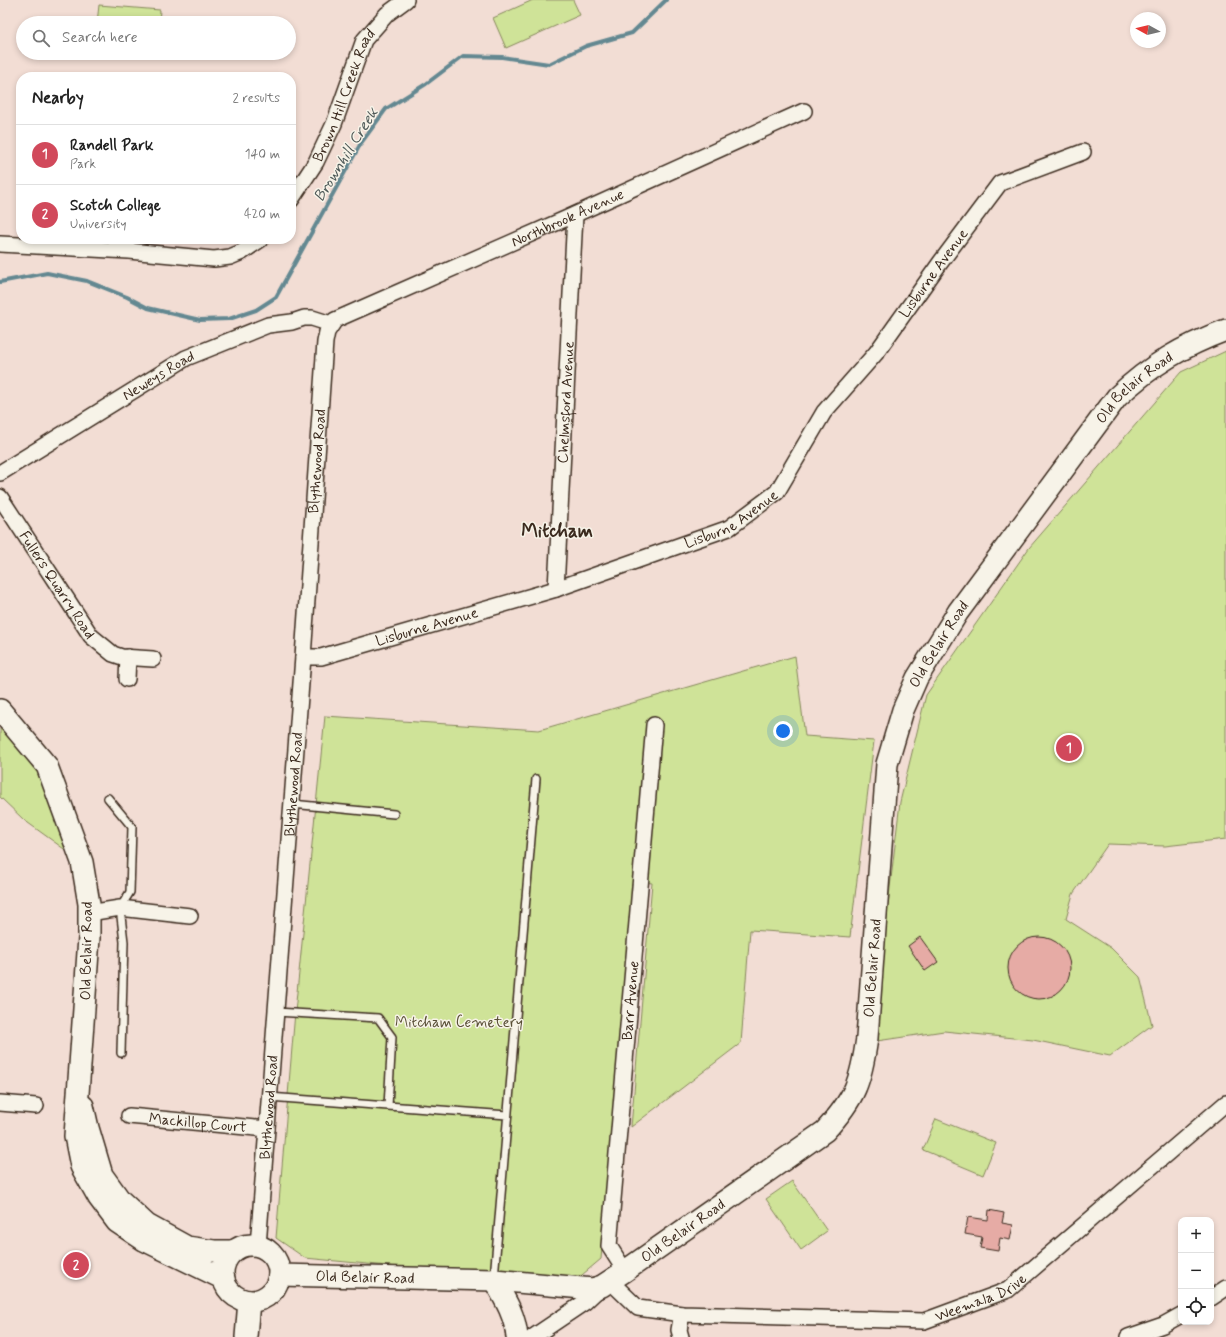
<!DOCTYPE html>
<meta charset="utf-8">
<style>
:root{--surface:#fff;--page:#f2f2f2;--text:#222;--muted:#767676;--line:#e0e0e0;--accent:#d1495b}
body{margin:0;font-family:Mynerve,sans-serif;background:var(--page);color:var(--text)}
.controls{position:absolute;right:12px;bottom:12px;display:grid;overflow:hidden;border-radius:8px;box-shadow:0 2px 6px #0003}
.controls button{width:36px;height:36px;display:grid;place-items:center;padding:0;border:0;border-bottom:1px solid var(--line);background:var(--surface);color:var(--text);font:20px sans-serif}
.compass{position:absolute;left:1130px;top:12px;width:36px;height:36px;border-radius:50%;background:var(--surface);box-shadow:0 2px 6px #0003;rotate:278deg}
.you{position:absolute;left:783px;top:731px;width:14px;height:14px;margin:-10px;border:3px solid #fff;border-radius:50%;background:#1a73e8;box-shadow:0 0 0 6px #1a73e833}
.badge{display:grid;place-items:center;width:26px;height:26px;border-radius:50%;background:var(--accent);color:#fff;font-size:13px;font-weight:700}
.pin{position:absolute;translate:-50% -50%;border:2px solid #fff;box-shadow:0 1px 4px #0006}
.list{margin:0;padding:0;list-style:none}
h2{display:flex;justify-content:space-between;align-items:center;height:52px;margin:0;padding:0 16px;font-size:17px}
h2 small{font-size:13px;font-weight:400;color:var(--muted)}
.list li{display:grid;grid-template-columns:26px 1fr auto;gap:12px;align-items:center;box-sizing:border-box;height:60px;padding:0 16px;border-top:1px solid var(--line)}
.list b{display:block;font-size:15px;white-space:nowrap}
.list p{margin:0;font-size:13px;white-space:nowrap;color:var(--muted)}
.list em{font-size:13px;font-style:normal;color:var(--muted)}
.icon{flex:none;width:22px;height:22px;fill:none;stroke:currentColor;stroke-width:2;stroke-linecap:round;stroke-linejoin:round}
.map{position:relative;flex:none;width:1226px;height:1337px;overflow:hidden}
.search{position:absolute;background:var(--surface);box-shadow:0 2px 6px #0003;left:16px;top:16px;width:280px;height:44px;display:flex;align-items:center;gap:10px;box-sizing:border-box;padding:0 14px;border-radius:22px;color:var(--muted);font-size:15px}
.panel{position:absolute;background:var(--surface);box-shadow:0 2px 6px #0003;left:16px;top:72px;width:280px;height:172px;border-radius:16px}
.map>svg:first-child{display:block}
</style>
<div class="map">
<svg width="1226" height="1337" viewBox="0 0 1226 1337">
<rect width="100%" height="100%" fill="#f2ddd4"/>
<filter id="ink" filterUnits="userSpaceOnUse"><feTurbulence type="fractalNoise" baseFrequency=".025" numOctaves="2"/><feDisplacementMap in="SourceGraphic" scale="8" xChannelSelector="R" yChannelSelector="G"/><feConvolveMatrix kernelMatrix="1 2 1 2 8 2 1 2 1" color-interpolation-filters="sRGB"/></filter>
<g filter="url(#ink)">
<path fill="#cfe398" stroke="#85865b" d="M 533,0 L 573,0 L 580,15 L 506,48 L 493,18 Z
M 99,5 L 160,10 L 159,23 L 97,23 Z
M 1226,351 L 1226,839 L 1165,846 L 1108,844 L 1073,894 L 1066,919 L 1111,948 L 1140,977 L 1152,1025 L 1110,1056 L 1033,1040 L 944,1031 L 877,1041 L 883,948 L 900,802 L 926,695 L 1029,548 L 1181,372 Z
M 795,656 L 805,736 L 874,741 L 850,937 L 750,930 L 741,1043 L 631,1127 L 652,883 L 635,881 L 601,1259 L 576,1280 L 492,1276 L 305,1258 L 276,1238 L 295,1012 L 325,716 L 539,730 Z
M 0,710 L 47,766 L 82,862 L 24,820 L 0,797 Z
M 936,1119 L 996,1143 L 983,1175 L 923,1150 Z
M 792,1181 L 827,1231 L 801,1250 L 766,1199 Z"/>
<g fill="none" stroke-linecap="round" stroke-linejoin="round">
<path stroke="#638891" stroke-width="4" d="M 0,282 L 47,273 L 87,281 L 127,297 L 148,308 L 200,320 L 229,319 L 256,310 L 276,297 L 361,143 L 386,109 L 426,84 L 463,56 L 502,57 L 549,64 L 586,46 L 632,33 L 666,0"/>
</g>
<path fill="#e6aba5" stroke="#3b2a1e" d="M1008 968a31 31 0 1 1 62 0a31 31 0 1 1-62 0Z
M 920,937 L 938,962 L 925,971 L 908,946 Z
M 989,1210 L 1004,1213 L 1002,1223 L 1013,1225 L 1010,1240 L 1000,1238 L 998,1251 L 980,1248 L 982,1237 L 965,1234 L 968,1217 L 988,1220 Z"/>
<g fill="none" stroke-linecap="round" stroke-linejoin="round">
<defs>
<path id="service" d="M 108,798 L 132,827 L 130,892 L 120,908 L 124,942 L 121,1053
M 292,804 L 394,814
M 276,1012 L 378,1018 L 392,1037 L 388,1106
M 269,1097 L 507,1115
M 494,1278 L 536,779"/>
<g id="minor">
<path id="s1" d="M 291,200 L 316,162 L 334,124 L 364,40 L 387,14 L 406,0"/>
<path d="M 0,244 L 129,251 L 214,259 L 230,257 L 242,252 L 261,239"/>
<path id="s2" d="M 0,473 L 186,358 L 268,325 L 292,322 L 304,318 L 312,318 L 331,324"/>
<path id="s3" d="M 0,497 L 91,636 L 113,654 L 122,657 L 153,659"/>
<path id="s4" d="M 556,589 L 575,215"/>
<path id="s5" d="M 303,657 L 321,657 L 556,589 L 729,528 L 777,492 L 824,412 L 876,353 L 940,263 L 1000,183 L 1083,152"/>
<path d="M 127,679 L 128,657"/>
<path d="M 89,913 L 120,908 L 190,916"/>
<path d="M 0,1103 L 36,1106"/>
<path id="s6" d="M 129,1116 L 267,1129"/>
<path id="s7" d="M 258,1246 L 303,657 L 325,342 L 327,332 L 335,320 L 565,219 L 804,111"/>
<path id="s8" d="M 625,1271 L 609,1246 L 654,725"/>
<path id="s9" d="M 610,1281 L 638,1308 L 682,1314 L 924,1321 L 1008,1290 L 1226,1103"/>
<path d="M 1211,1298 L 1226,1288"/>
<path d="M 533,1337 L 585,1302 L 602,1286"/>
<path d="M 681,1337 L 679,1330 L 682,1314"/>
<path d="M 1128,1337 L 1163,1325 L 1181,1315"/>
</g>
<g id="secondary">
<path d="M 0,710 L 47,766 L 82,862 L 89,904 L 89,938 L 75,1136 L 81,1166 L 99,1198 L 117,1222 L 144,1240 L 224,1279"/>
<path d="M 83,1106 L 88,1128 L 102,1175 L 120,1200 L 147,1225 L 187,1247 L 214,1251 L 233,1251"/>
<circle cx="251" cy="1273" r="28"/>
<path id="s10" d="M 279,1275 L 494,1280 L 593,1289 L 602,1286 L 625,1271 L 825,1131 C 855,1098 861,1082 867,1038 L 887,764 L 903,710 L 917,678 L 958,612 L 1117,397 C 1151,365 1183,346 1226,330"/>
<path d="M 494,1280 C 505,1299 515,1315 517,1337"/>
<path d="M 246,1337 L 249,1301"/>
</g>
</defs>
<use href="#service" stroke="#3b2a1e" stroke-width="10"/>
<use href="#minor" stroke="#3b2a1e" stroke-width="18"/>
<use href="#secondary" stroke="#3b2a1e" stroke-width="24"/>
<use href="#service" stroke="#f7f3e8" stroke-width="7"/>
<use href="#minor" stroke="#f7f3e8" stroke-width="15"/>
<use href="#secondary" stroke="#f7f3e8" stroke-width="21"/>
</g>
</g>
<g text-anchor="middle" stroke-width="3" stroke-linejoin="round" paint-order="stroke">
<g font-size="15" fill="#3b2a1e" stroke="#f7f3e8">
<text dy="5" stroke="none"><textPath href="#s1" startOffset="118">Brown Hill Creek Road</textPath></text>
<text dy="5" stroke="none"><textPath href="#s7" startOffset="1185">Northbrook Avenue</textPath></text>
<text dy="5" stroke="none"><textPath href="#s5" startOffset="776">Lisburne Avenue</textPath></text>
<text dy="5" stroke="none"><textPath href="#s2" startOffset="186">Neweys Road</textPath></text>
<text dy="5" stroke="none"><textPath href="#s10" startOffset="1430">Old Belair Road</textPath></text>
<text dy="5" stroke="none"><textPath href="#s4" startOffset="187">Chelmsford Avenue</textPath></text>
<text dy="5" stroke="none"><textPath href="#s7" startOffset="787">Blythewood Road</textPath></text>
<text dy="5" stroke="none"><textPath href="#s5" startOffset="452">Lisburne Avenue</textPath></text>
<text dy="5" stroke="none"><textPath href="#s3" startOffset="105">Fullers Quarry Road</textPath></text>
<text dy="5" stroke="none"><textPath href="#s5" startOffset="128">Lisburne Avenue</textPath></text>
<text dy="5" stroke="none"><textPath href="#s10" startOffset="1106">Old Belair Road</textPath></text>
<text dy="5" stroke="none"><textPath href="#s7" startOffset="463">Blythewood Road</textPath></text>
<text transform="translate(86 951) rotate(-89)" y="5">Old Belair Road</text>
<text dy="5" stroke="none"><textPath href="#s10" startOffset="770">Old Belair Road</textPath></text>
<text dy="5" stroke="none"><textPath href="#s8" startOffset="276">Barr Avenue</textPath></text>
<text dy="5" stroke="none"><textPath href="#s7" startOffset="139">Blythewood Road</textPath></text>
<text dy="5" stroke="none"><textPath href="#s6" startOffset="69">Mackillop Court</textPath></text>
<text dy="5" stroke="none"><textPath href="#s10" startOffset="422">Old Belair Road</textPath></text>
<text dy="5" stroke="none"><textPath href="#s10" startOffset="86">Old Belair Road</textPath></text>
<text dy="5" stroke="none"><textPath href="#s9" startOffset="387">Weemala Drive</textPath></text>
</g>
<g font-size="15" fill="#594f36" stroke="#f7f3e8">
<text x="459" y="1027">Mitcham Cemetery</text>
</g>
<g font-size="16" font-style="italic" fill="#4f5958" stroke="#f7f3e8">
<text transform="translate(345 154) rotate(-58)" y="6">Brownhill Creek</text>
</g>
<g font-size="19" font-weight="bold" fill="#3b2a1e" stroke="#f7f3e8">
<text x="557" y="537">Mitcham</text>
</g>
</g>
</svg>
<div class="controls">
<button>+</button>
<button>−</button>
<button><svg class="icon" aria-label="locate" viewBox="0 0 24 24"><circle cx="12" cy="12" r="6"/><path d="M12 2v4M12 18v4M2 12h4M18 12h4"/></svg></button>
</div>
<svg class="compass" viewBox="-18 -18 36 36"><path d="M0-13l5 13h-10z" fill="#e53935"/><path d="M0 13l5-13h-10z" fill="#767676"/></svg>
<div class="you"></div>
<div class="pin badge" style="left:1069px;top:748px">1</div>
<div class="pin badge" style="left:76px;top:1265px">2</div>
<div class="search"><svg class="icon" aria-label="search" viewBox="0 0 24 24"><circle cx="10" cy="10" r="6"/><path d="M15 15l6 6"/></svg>Search here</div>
<section class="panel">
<h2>Nearby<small>2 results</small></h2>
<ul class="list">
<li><span class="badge">1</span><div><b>Randell Park</b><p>Park</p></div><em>140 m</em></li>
<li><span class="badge">2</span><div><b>Scotch College</b><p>University</p></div><em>420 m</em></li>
</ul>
</section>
</div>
